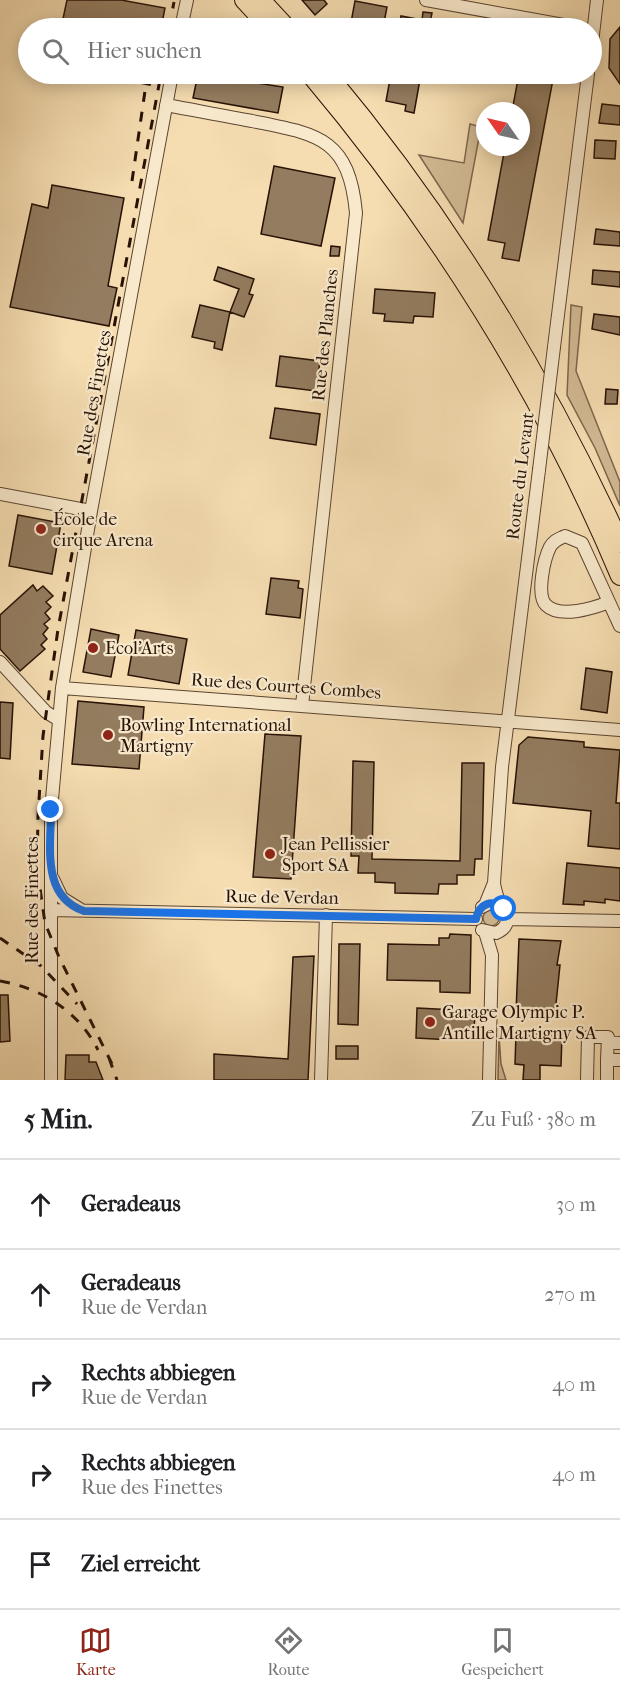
<!DOCTYPE html>
<html lang="de">
<meta charset="utf-8">
<style>
:root{--surface:#fff;--page:#f2f2f2;--text:#202124;--muted:#757577;--line:#e0e0e0;--accent:#8f2418}
body{margin:0;font-family:"IM FELL French Canon",serif;background:var(--page);color:var(--text)}
.compass{position:absolute;left:476px;top:102px;width:54px;height:54px;border-radius:50%;background:var(--surface);box-shadow:0 3px 15px #0003;rotate:304deg}
.stop{position:absolute;width:18px;height:18px;margin:-14px;border:4px solid #1a73e8;border-radius:50%;background:#fff}
.stop.end{background:#1a73e8;border-color:#fff;box-shadow:0 2px 6px #0008}
.list{margin:0;padding:0;list-style:none}
h2{display:flex;justify-content:space-between;align-items:center;height:78px;margin:0;padding:0 24px;font-size:26px}
h2 small{font-size:20px;font-weight:400;color:var(--muted)}
.list li{display:grid;grid-template-columns:39px 1fr auto;gap:18px;align-items:center;box-sizing:border-box;height:90px;padding:0 24px;border-top:2px solid var(--line)}
.list b{display:block;font-size:22px;white-space:nowrap}
.list p{margin:0;font-size:20px;white-space:nowrap;color:var(--muted)}
.list em{font-size:20px;font-style:normal;color:var(--muted)}
.icon{flex:none;width:33px;height:33px;fill:none;stroke:currentColor;stroke-width:2;stroke-linecap:round;stroke-linejoin:round}
.map{position:relative;flex:none;width:620px;height:1080px;overflow:hidden}
.search{position:absolute;background:var(--surface);box-shadow:0 3px 15px #0003;left:18px;right:18px;top:18px;height:66px;display:flex;align-items:center;gap:15px;box-sizing:border-box;padding:0 21px;border-radius:33px;color:var(--muted);font-size:22px}
.sheet{height:528px;background:var(--surface)}
nav{display:flex;justify-content:space-around;align-items:center;box-sizing:border-box;height:84px;border-top:2px solid var(--line);background:var(--surface);font-size:16px;color:var(--muted)}
nav a{display:grid;justify-items:center;gap:3px}
nav .on{color:var(--accent)}
.map>svg:first-child{display:block}
</style>
<div class="map">
<svg width="620" height="1080" viewBox="0 0 620 1080">
<rect width="100%" height="100%" fill="#f5ddb1"/>
<filter id="stains"><feTurbulence type="fractalNoise" baseFrequency=".00333" numOctaves="4"/><feColorMatrix values="0 0 0 0 .2 0 0 0 0 .09 0 0 0 0 .02 0 0 0 .5 -.17"/></filter>
<radialGradient id="worn" r=".72"><stop offset=".6" stop-color="#630" stop-opacity="0"/><stop offset="1" stop-color="#630" stop-opacity=".3"/></radialGradient>
<path fill="#d2ba94" stroke="#7d664d" stroke-width="1.5" d="M 470,124 L 481,127 L 463,223 L 419,155 L 464,163 Z
M 571,305 L 582,307 L 576,371 L 620,482 L 620,506 L 595,448 L 567,395 Z
M483 918a8 8 0 1 1 16 0a8 8 0 1 1-16 0Z
M 499,1036 L 501,1064 L 506,1080 L 498,1080 Z"/>
<path fill="#937c5f" stroke="#281206" stroke-width="1.5" d="M 67,0 L 121,0 L 165,8 L 161,28 L 61,28 Z
M 302,0 L 324,0 L 327,4 L 315,15 Z
M 355,1 L 387,7 L 383,28 L 350,28 Z
M 423,12 L 432,13 L 429,28 L 399,28 L 401,16 L 422,20 Z
M 620,27 L 620,84 L 609,68 L 610,39 Z
M 110,74 L 152,74 L 150,85 L 110,77 Z
M 198,74 L 283,87 L 278,113 L 193,98 Z
M 391,74 L 421,74 L 414,113 L 405,111 L 406,105 L 386,101 Z
M 519,74 L 554,74 L 519,261 L 502,258 L 505,243 L 488,240 L 505,147 L 521,147 L 521,111 L 512,111 Z
M 602,104 L 620,106 L 620,125 L 599,123 Z
M 595,140 L 616,141 L 615,159 L 594,158 Z
M 274,166 L 335,178 L 321,246 L 261,234 Z
M 52,185 L 124,198 L 108,286 L 117,288 L 109,326 L 10,307 L 32,204 L 48,208 Z
M 596,229 L 620,232 L 620,246 L 594,244 Z
M 331,246 L 340,247 L 339,256 L 330,256 Z
M 218,267 L 254,279 L 249,294 L 253,295 L 244,317 L 230,312 L 239,289 L 214,280 Z
M 593,270 L 620,272 L 620,287 L 592,284 Z
M 375,289 L 435,293 L 433,317 L 414,316 L 413,323 L 384,321 L 385,314 L 373,313 Z
M 200,305 L 230,312 L 222,350 L 214,348 L 215,342 L 192,337 Z
M 594,314 L 620,317 L 620,335 L 592,329 Z
M 280,356 L 320,361 L 316,391 L 276,386 Z
M 606,389 L 618,390 L 617,404 L 605,404 Z
M 275,408 L 320,414 L 316,445 L 270,438 Z
M 18,515 L 61,523 L 52,574 L 9,566 Z
M 271,578 L 299,581 L 298,588 L 303,589 L 300,618 L 266,614 Z
M 33,585 L 37,591 L 43,586 L 53,596 L 46,602 L 51,607 L 45,613 L 50,619 L 44,624 L 48,628 L 43,634 L 47,639 L 41,645 L 45,649 L 20,671 L 0,649 L 0,615 Z
M 91,629 L 119,635 L 111,677 L 83,672 Z
M 136,630 L 187,639 L 179,684 L 128,675 Z
M 586,668 L 612,672 L 607,713 L 581,709 Z
M 78,701 L 144,707 L 139,769 L 72,764 Z
M 0,702 L 13,703 L 10,759 L 0,758 Z
M 265,734 L 301,736 L 291,879 L 253,877 Z
M 528,737 L 584,742 L 584,747 L 620,750 L 616,803 L 620,803 L 620,849 L 588,846 L 591,811 L 513,803 L 519,745 Z
M 353,761 L 374,762 L 372,859 L 460,861 L 462,763 L 484,763 L 482,859 L 475,859 L 474,875 L 457,875 L 457,884 L 439,884 L 438,894 L 395,893 L 395,883 L 375,882 L 375,873 L 358,873 L 359,856 L 351,856 Z
M 567,863 L 620,868 L 620,901 L 605,899 L 605,903 L 584,901 L 584,905 L 563,904 Z
M 450,934 L 471,935 L 470,993 L 440,992 L 440,981 L 387,980 L 388,944 L 439,945 L 439,938 L 449,938 Z
M 519,939 L 561,941 L 557,965 L 560,965 L 556,1004 L 559,1004 L 558,1014 L 516,1012 Z
M 339,944 L 360,944 L 358,1025 L 338,1024 Z
M 314,956 L 308,1080 L 214,1080 L 214,1054 L 288,1059 L 293,957 Z
M 0,995 L 8,995 L 10,1041 L 0,1042 Z
M 417,1008 L 475,1011 L 474,1032 L 452,1031 L 452,1040 L 416,1038 Z
M 516,1033 L 562,1035 L 561,1066 L 540,1065 L 540,1080 L 523,1080 L 524,1065 L 515,1064 Z
M 336,1046 L 358,1046 L 358,1059 L 336,1059 Z
M 66,1055 L 89,1055 L 89,1062 L 96,1062 L 103,1080 L 65,1080 Z"/>
<g fill="none" stroke-linecap="round" stroke-linejoin="round">
<defs>
<path id="minor" d="M 426,0 L 580,28
M 181,28 L 187,0
M 592,43 L 597,0
M 166,105 C 194,110 223,116 252,121 C 317,134 349,137 356,213 L 302,705
M 554,347 L 588,74
M 0,494 L 91,511
M 609,602 C 594,608 560,619 546,605 C 536,595 544,559 550,547 C 554,540 559,539 565,536 L 582,543 L 620,626
M 0,662 L 46,712 L 59,720
M 62,688 L 620,730
M 53,879 L 62,898 L 80,909
M 485,905 L 494,883 L 502,767 L 539,470
M 482,907 L 490,903 L 500,905
M 51,910 L 476,919
M 507,919 L 620,921
M 482,930 L 496,933 C 514,925 505,915 499,902 C 497,896 495,890 494,883
M 485,932 L 492,955 L 489,1080
M 608,1042 L 620,1043
M 51,1080 L 51,810 L 62,688 L 91,511 L 172,74
M 321,1080 L 326,915
M 587,1080 L 588,1037 L 608,1037 L 607,1060
M 607,1080 L 607,1060 L 620,1060"/>
<path id="highway" d="M 244,0 L 270,28
M 261,0 L 287,28
M 310,74 C 437,225 543,393 620,576
M 327,74 C 446,216 543,374 620,543"/>
</defs>
<use href="#minor" stroke="#5b4531" stroke-width="14"/>
<use href="#highway" stroke="#281206" stroke-width="20"/>
<use href="#minor" stroke="#f8e9cc" stroke-width="12"/>
<use href="#highway" stroke="#f5ddb1" stroke-width="18"/>
<path stroke="#281206" stroke-width="3" stroke-dasharray="10 10" stroke-linecap="butt" d="M 169,28 L 174,2
M 132,181 L 146,84
M 0,938 L 41,966 L 77,1004
M 0,981 C 42,988 79,1012 98,1050
M 109,1058 L 117,1080
M 112,1064 L 59,957 L 45,923 L 37,868 L 38,816 L 43,736 L 58,629 L 161,74"/>
<defs>
<path id="minor-bridge" d="M 539,470 L 554,347"/>
</defs>
<use href="#minor-bridge" stroke="#5b4531" stroke-width="14" stroke-linecap="butt"/>
<use href="#minor-bridge" stroke="#f8e9cc" stroke-width="12"/>
</g>
<g fill="none" stroke-linecap="round" stroke-linejoin="round">
<path stroke="#1a73e8" stroke-width="8" d="M 51,810 C 51,846 41,896 84,911 L 476,919 C 479,904 492,898 504,909"/>
</g>
<g fill="#8f2418" stroke="#f8e9cc" stroke-width="2">
<circle cx="41" cy="529" r="6"/>
<circle cx="93" cy="648" r="6"/>
<circle cx="108" cy="735" r="6"/>
<circle cx="270" cy="854" r="6"/>
<circle cx="430" cy="1022" r="6"/>
</g>
<g text-anchor="middle" stroke-width="4.5" stroke-linejoin="round" paint-order="stroke">
<g font-size="18" fill="#281206" stroke="#f8e9cc">
<text transform="translate(325 335) rotate(-84)" y="6">Rue des Planches</text>
<text transform="translate(94 393) rotate(-80)" y="6">Rue des Finettes</text>
<text transform="translate(520 476) rotate(-83)" y="6">Route du Levant</text>
<text transform="translate(286 686) rotate(4)" y="6">Rue des Courtes Combes</text>
<text transform="translate(282 897) rotate(1)" y="6">Rue de Verdan</text>
<text transform="translate(32 900) rotate(-90)" y="6">Rue des Finettes</text>
</g>
<g font-size="18" fill="#281206" stroke="#f8e9cc" text-anchor="start">
<text x="53" y="525">École de<tspan x="53" dy="21">cirque Arena</tspan></text>
<text x="105" y="654">Ecol'Arts</text>
<text x="120" y="731">Bowling International<tspan x="120" dy="21">Martigny</tspan></text>
<text x="282" y="850">Jean Pellissier<tspan x="282" dy="21">Sport SA</tspan></text>
<text x="442" y="1018">Garage Olympic P.<tspan x="442" dy="21">Antille Martigny SA</tspan></text>
</g>
</g>
<rect width="100%" height="100%" filter="url(#stains)"/>
<rect width="100%" height="100%" fill="url(#worn)"/>
</svg>
<svg class="compass" viewBox="-18 -18 36 36"><path d="M0-13l5 13h-10z" fill="#e53935"/><path d="M0 13l5-13h-10z" fill="#757577"/></svg>
<div class="stop" style="left:504px;top:909px"></div>
<div class="stop end" style="left:51px;top:810px"></div>
<div class="search"><svg class="icon" aria-label="search" viewBox="0 0 24 24"><circle cx="10" cy="10" r="6"/><path d="M15 15l6 6"/></svg>Hier suchen</div>
</div>
<section class="sheet">
<h2>5 Min.<small>Zu Fuß · 380 m</small></h2>
<ul class="list">
<li><svg class="icon" aria-label="ahead" viewBox="0 0 24 24"><path d="M12 20V5M6 11l6-6 6 6"/></svg><div><b>Geradeaus</b></div><em>30 m</em></li>
<li><svg class="icon" aria-label="ahead" viewBox="0 0 24 24"><path d="M12 20V5M6 11l6-6 6 6"/></svg><div><b>Geradeaus</b><p>Rue de Verdan</p></div><em>270 m</em></li>
<li><svg class="icon" aria-label="right" viewBox="0 0 24 24"><path d="M7 20v-9h11M14 6l5 5-5 5"/></svg><div><b>Rechts abbiegen</b><p>Rue de Verdan</p></div><em>40 m</em></li>
<li><svg class="icon" aria-label="right" viewBox="0 0 24 24"><path d="M7 20v-9h11M14 6l5 5-5 5"/></svg><div><b>Rechts abbiegen</b><p>Rue des Finettes</p></div><em>40 m</em></li>
<li><svg class="icon" aria-label="arrive" viewBox="0 0 24 24"><path d="M6 21V4h12l-3 4 3 4H6"/></svg><div><b>Ziel erreicht</b></div></li>
</ul>
</section>
<nav>
<a class="on"><svg class="icon" aria-label="map" viewBox="0 0 24 24"><path d="M3 6l6-2 6 2 6-2v14l-6 2-6-2-6 2zM9 4v14M15 6v14"/></svg>Karte</a>
<a><svg class="icon" aria-label="directions" viewBox="0 0 24 24"><path d="M12 3l9 9-9 9-9-9zM9 14v-3h6M13 9l2 2-2 2"/></svg>Route</a>
<a><svg class="icon" aria-label="saved" viewBox="0 0 24 24"><path d="M7 4h10v16l-5-4-5 4z"/></svg>Gespeichert</a>
</nav>
